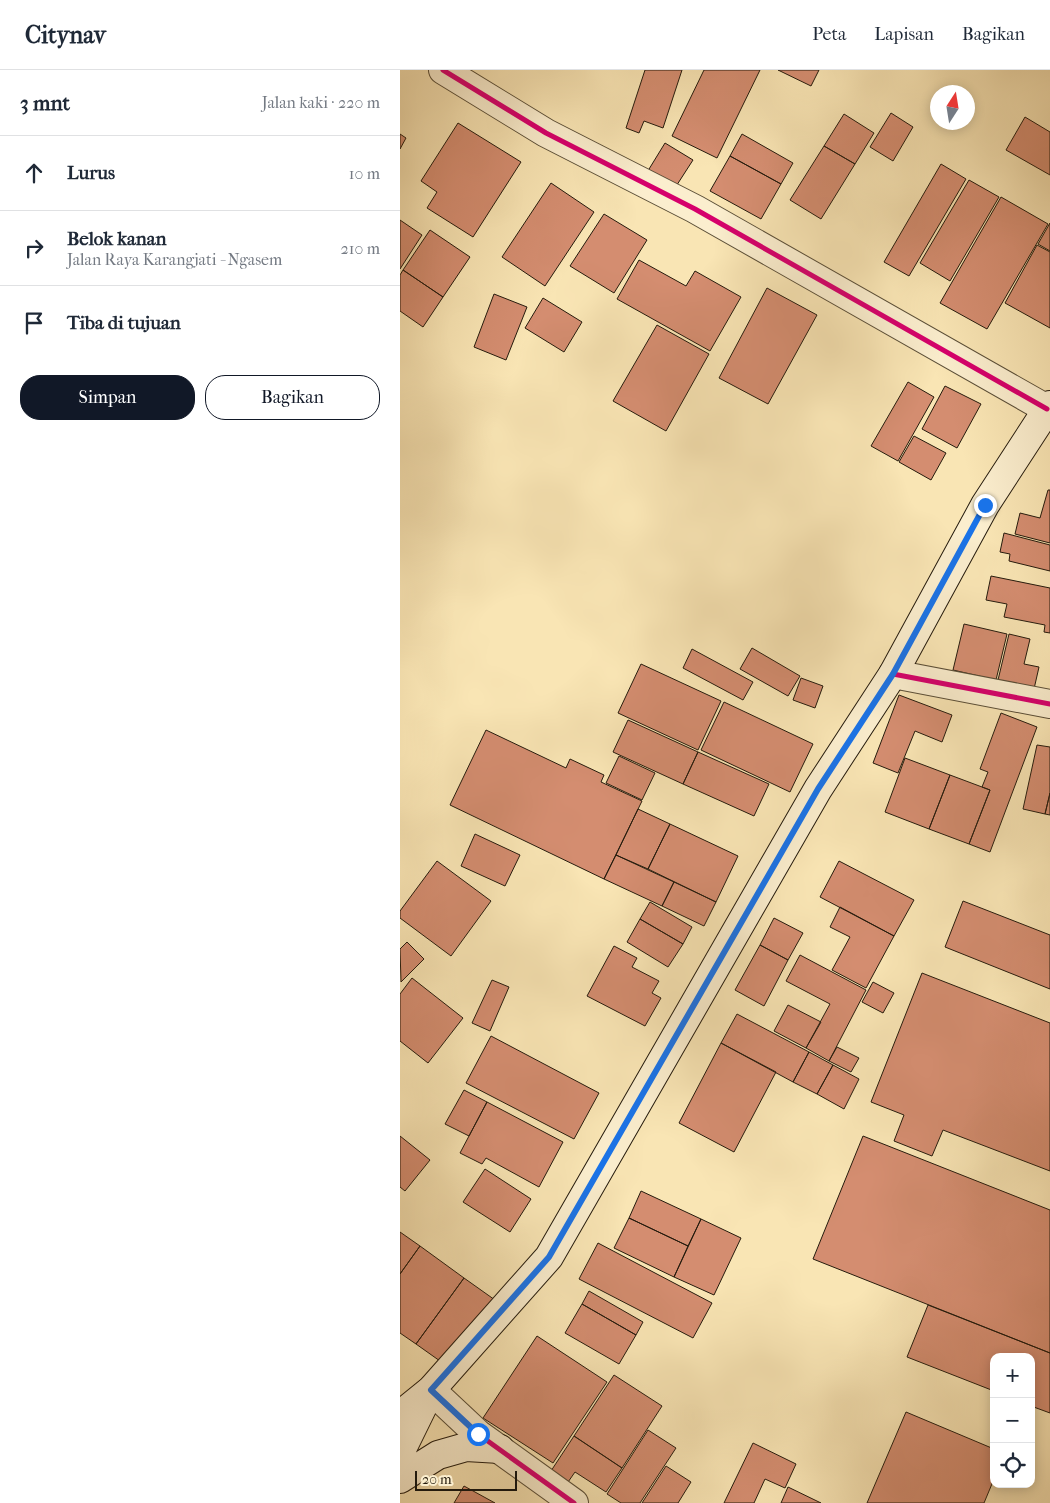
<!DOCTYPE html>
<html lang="id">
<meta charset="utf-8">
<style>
:root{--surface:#fff;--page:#f2f2f3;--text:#1f2937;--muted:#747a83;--line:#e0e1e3;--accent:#111827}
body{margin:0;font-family:"IM FELL French Canon",serif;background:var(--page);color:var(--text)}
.controls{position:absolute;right:15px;bottom:15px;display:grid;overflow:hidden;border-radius:10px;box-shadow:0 2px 12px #0003}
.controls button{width:45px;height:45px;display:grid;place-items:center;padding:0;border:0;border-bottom:1px solid var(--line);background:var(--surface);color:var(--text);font:25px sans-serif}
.compass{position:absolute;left:530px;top:15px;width:45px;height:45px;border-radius:50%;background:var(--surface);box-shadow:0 2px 12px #0003;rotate:12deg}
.scale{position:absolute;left:15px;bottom:12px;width:102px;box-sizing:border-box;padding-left:5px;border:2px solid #251b0d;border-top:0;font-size:14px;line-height:18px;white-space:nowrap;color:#251b0d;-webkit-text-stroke:4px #fbeece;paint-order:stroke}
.stop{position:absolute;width:15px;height:15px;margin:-11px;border:4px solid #1a73e8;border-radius:50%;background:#fff}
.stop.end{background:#1a73e8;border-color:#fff;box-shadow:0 1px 5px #0008}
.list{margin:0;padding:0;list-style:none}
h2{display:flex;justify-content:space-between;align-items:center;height:65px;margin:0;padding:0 20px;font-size:21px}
h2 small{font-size:16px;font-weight:400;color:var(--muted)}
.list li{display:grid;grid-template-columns:32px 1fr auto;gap:15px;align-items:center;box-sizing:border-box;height:75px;padding:0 20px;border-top:1px solid var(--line)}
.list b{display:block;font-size:19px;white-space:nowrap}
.list p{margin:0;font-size:16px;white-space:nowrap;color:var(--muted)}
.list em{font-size:16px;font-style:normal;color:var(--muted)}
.actions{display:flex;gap:10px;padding:15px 20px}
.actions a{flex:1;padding:11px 0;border:1px solid var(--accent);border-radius:20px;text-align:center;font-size:18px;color:var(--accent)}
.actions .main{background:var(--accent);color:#fff}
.icon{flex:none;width:28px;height:28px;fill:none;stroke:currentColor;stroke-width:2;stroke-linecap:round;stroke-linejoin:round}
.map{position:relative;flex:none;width:650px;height:1433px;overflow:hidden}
header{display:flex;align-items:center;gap:30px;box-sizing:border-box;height:70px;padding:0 25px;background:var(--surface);border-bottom:1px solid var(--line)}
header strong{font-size:24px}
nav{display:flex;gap:28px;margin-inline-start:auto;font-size:18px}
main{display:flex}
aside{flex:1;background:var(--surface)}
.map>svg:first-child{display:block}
</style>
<header>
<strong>Citynav</strong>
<nav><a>Peta</a><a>Lapisan</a><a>Bagikan</a></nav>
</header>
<main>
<aside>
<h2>3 mnt<small>Jalan kaki · 220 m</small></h2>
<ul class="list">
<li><svg class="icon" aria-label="ahead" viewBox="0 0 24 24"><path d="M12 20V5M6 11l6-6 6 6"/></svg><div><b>Lurus</b></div><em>10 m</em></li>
<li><svg class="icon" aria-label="right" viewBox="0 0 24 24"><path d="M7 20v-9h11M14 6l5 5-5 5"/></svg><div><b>Belok kanan</b><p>Jalan Raya Karangjati - Ngasem</p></div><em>210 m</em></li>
<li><svg class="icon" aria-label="arrive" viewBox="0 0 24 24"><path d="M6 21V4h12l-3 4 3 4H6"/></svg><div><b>Tiba di tujuan</b></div></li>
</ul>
<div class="actions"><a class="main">Simpan</a><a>Bagikan</a></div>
</aside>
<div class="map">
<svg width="650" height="1433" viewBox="0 0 650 1433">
<rect width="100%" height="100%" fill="#f9e5b4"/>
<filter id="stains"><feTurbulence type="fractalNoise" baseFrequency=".004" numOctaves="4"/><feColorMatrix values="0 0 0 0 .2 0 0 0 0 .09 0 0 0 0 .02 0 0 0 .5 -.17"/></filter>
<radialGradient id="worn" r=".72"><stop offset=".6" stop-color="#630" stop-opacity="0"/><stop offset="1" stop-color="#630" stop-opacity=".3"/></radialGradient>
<path fill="#d48d70" stroke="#251b0d" d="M 245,0 L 282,0 L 263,58 L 244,51 L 239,63 L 226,58 Z
M 304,0 L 360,0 L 317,88 L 272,66 Z
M 378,0 L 419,0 L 411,16 Z
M 491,43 L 513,57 L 493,91 L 470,77 Z
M 444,44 L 474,63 L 455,94 L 424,76 Z
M 625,47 L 650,62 L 650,105 L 606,80 Z
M 58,53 L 121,92 L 73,167 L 27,138 L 37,122 L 21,111 Z
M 0,64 L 6,68 L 0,79 Z
M 342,64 L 393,93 L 381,114 L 330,86 Z
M 265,73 L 293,90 L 273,121 L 246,104 Z
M 424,76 L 455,94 L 421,149 L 390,130 Z
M 330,86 L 381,114 L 361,149 L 310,121 Z
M 541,94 L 566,109 L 509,206 L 484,192 Z
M 569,110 L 599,127 L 550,211 L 520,193 Z
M 151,113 L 194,142 L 145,216 L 102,187 Z
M 601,127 L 648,154 L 587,259 L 540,233 Z
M 204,144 L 247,170 L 214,223 L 170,196 Z
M 0,150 L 22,165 L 0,199 Z
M 650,153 L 650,181 L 638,174 Z
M 30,160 L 70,187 L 43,227 L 3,200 Z
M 637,175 L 650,182 L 650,258 L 605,233 Z
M 239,190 L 286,216 L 295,201 L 341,227 L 310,281 L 217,229 Z
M 3,200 L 43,227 L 23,257 L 0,241 L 0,205 Z
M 367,218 L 417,245 L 368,334 L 319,308 Z
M 94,224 L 127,237 L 106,290 L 74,277 Z
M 143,228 L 182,252 L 164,282 L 125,258 Z
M 257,255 L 309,284 L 266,361 L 213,331 Z
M 508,312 L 534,327 L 498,391 L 471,376 Z
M 545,316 L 581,334 L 557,378 L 522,359 Z
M 514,366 L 546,383 L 531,410 L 499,392 Z
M 648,420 L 650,420 L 650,473 L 615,464 L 620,443 L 640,448 Z
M 604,463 L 650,475 L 650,501 L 609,491 L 610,484 L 600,482 Z
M 591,506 L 650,518 L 650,563 L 644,562 L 645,555 L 604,547 L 607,534 L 586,530 Z
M 564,554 L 607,564 L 596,610 L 553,600 Z
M 609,564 L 630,569 L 624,594 L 639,597 L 634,619 L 598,610 Z
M 352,578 L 400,606 L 388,626 L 340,599 Z
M 292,579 L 353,612 L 343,630 L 283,598 Z
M 241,594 L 321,631 L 298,680 L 218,643 Z
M 401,608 L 423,616 L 415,638 L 393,630 Z
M 499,625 L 552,645 L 542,672 L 515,661 L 498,703 L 473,693 Z
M 324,632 L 413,674 L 390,722 L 301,680 Z
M 601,643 L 637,657 L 590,782 L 569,774 L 590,720 L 582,717 L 588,702 L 580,699 Z
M 228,650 L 298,682 L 283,714 L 213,682 Z
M 86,660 L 166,698 L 170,689 L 204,705 L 201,712 L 242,731 L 204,809 L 50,735 Z
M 637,675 L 650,677 L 650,723 L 645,744 L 623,739 Z
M 298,682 L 369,714 L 354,746 L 283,714 Z
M 219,686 L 255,703 L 242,730 L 206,713 Z
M 505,688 L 550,705 L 529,759 L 485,742 Z
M 550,705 L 590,720 L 569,774 L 529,759 Z
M 650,723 L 650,745 L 645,744 Z
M 238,739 L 270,754 L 248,799 L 216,785 Z
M 270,754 L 338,786 L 316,832 L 248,799 Z
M 75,764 L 120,785 L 105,816 L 61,796 Z
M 216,785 L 274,812 L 262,836 L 204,809 Z
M 37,791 L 91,831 L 51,886 L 0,848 L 0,841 Z
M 439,791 L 514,830 L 494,866 L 420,827 Z
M 274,812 L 316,832 L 304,856 L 262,836 Z
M 563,831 L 650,865 L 650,919 L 545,877 Z
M 250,832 L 292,857 L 283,874 L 240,849 Z
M 440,837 L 494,866 L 466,918 L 432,900 L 450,867 L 430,857 Z
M 374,848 L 403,863 L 388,890 L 360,875 Z
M 240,849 L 283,874 L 268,897 L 227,872 Z
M 7,872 L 24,889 L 1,912 L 0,879 Z
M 360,875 L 388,890 L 364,936 L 335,920 Z
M 214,876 L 237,888 L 232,897 L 259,911 L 252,923 L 261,928 L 245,956 L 187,926 Z
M 400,885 L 466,920 L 429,991 L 406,978 L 430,934 L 386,911 Z
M 522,903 L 650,953 L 650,1101 L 543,1060 L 532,1086 L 494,1071 L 504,1045 L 471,1032 Z
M 12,908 L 63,948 L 28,993 L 0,971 L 0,924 Z
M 92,910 L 109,917 L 90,961 L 72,953 Z
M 473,912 L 494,923 L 483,943 L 462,932 Z
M 388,935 L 421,952 L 406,978 L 374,961 Z
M 337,944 L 409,982 L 393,1012 L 321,973 Z
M 91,966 L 199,1023 L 174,1069 L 66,1013 Z
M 321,973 L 376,1002 L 334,1082 L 279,1053 Z
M 437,977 L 459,988 L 451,1002 L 429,991 Z
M 409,982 L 433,995 L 417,1024 L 393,1012 Z
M 433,995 L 459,1009 L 444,1039 L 417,1024 Z
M 64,1020 L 87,1032 L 69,1066 L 45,1054 Z
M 87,1032 L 163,1072 L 139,1117 L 86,1088 L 82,1094 L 60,1083 Z
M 0,1066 L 30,1090 L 5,1121 L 0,1117 Z
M 463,1066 L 650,1140 L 650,1283 L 413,1189 Z
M 85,1099 L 131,1129 L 110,1162 L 63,1132 Z
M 241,1121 L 301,1149 L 288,1176 L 229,1148 Z
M 229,1148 L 288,1176 L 274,1207 L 214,1178 Z
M 301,1149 L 341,1168 L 314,1225 L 274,1207 Z
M 0,1162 L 20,1176 L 0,1204 Z
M 198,1173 L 312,1233 L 293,1268 L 179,1209 Z
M 20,1176 L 64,1208 L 16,1274 L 0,1263 L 0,1204 Z
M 64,1208 L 95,1230 L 47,1296 L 16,1274 Z
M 189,1221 L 243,1252 L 236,1265 L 182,1234 Z
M 182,1234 L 236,1265 L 219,1294 L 165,1263 Z
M 528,1235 L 650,1283 L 650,1343 L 631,1336 L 631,1287 L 594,1287 L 594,1321 L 507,1287 Z
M 137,1266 L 207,1312 L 153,1393 L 83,1348 Z
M 214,1305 L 262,1336 L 222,1398 L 174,1366 Z
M 506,1342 L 594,1379 L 594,1409 L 584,1433 L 467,1433 Z
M 248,1360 L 276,1378 L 240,1433 L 221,1433 L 207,1424 Z
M 174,1366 L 222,1398 L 206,1422 L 175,1402 L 166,1415 L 149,1404 Z
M 353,1373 L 396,1394 L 385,1418 L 365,1409 L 354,1433 L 324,1433 Z
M 266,1396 L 291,1412 L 278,1433 L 242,1433 Z
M 64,1416 L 95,1433 L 54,1433 Z
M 388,1417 L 421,1433 L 381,1433 Z"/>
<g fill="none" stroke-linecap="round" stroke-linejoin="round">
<defs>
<path id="minor" d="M 43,0 L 146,63 L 295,139 L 647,339
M 493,604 L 650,634
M 31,1320 L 78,1364 L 174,1433"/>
<path id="secondary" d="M 0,1345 L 31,1320 L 149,1187 L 418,719 L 493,604 L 585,435 L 650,335
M 0,1383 L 27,1328
M 0,1409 L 38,1385 L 66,1377 L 100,1379"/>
</defs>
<use href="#minor" stroke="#5a4e37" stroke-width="30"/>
<use href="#secondary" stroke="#251b0d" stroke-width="30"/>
<use href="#minor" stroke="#fbeece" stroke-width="28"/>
<use href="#secondary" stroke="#fbeece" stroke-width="28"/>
<defs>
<path id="cycleway" d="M 43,0 L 146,63 L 295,139 L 647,339
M 493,604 L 650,634
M 31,1320 L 78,1364 L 174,1433"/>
</defs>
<use href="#cycleway" stroke="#fbeece" stroke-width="8"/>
<use href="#cycleway" stroke="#d6006c" stroke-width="5"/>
</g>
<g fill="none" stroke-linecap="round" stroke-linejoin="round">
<path stroke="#1a73e8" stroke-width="6" d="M 78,1364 L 31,1320 L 149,1187 L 418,719 L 493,604 L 585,435"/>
</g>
<rect width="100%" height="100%" filter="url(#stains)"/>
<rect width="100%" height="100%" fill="url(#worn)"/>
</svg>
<div class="controls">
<button>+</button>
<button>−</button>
<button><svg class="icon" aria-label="locate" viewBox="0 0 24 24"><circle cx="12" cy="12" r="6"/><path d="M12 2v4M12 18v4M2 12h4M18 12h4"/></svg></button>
</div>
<svg class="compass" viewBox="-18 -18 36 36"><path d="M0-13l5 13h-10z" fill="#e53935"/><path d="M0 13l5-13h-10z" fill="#747a83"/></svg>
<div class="scale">20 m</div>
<div class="stop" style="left:78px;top:1364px"></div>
<div class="stop end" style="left:585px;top:435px"></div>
</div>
</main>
